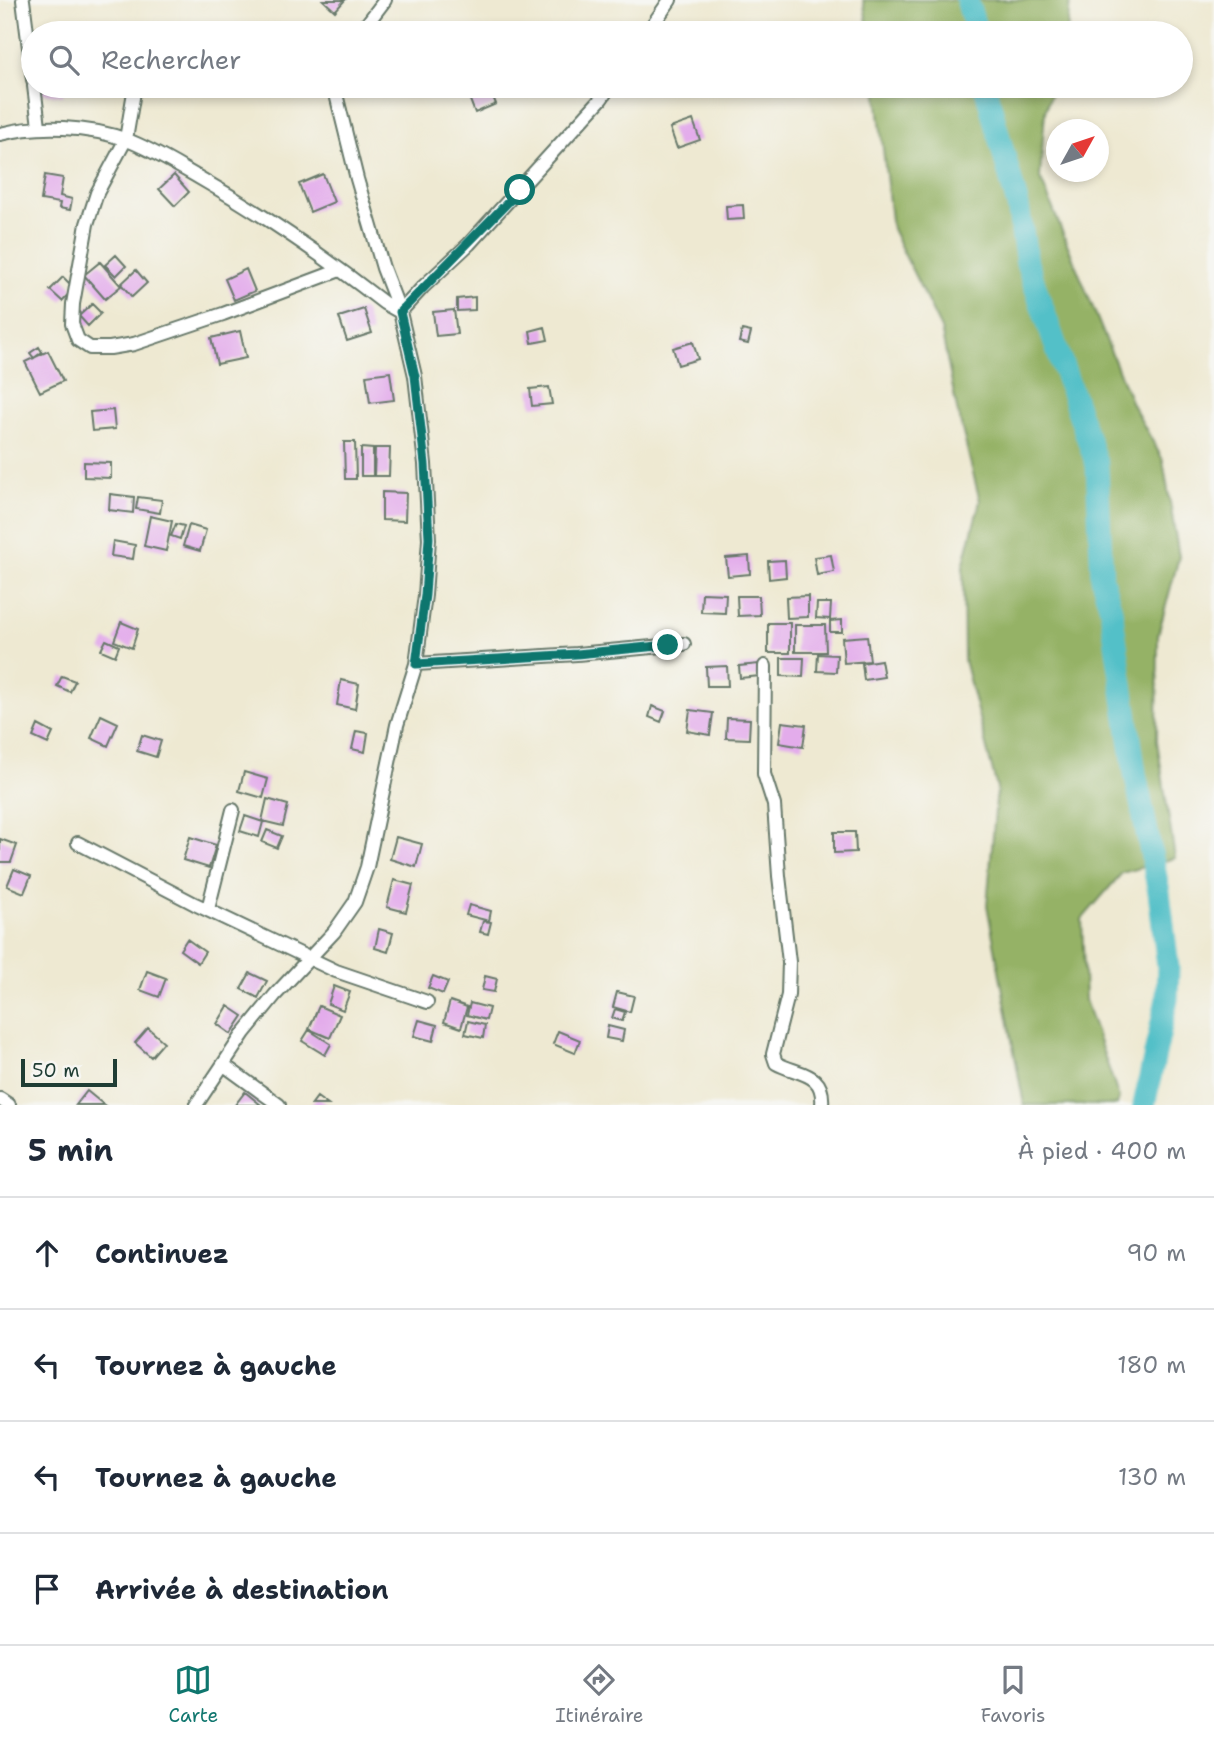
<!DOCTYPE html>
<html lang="fr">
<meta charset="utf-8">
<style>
:root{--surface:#fff;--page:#f2f2f3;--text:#1f2937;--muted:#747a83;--line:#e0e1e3;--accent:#0f766e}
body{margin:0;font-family:"Shantell Sans",sans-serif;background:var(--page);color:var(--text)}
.compass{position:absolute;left:1046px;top:119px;width:63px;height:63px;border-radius:50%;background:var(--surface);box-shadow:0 4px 10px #0003;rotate:50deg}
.scale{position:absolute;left:21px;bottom:18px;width:96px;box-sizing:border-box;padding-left:7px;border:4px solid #1f3d34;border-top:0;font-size:19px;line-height:24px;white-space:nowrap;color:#1f3d34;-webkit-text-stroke:5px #f6f6f2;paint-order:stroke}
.stop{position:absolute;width:21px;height:21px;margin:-16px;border:5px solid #0f766e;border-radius:50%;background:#fff}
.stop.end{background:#0f766e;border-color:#fff;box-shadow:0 2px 7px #0008}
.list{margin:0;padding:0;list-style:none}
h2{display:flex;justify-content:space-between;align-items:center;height:91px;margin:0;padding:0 28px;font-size:30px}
h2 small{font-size:23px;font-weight:400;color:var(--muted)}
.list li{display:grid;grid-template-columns:46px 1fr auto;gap:21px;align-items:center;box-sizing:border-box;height:112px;padding:0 28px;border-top:2px solid var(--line)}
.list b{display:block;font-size:26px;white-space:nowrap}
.list em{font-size:23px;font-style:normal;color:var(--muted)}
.icon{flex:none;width:38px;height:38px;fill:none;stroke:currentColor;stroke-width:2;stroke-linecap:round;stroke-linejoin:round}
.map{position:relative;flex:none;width:1214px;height:1105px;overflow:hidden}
.search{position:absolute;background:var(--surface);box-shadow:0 4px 10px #0003;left:21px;right:21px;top:21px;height:77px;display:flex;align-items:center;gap:18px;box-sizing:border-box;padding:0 24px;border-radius:38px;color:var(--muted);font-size:26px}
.sheet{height:539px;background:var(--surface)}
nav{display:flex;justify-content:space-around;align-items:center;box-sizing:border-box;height:98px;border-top:2px solid var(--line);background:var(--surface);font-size:19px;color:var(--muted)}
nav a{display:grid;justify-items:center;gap:4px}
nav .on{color:var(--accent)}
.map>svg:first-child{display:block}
</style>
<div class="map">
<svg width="1214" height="1105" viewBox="0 0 1214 1105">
<rect width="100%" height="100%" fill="#f6f6f2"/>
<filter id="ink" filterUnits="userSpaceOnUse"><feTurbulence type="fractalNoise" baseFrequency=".0143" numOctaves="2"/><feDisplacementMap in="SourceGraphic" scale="14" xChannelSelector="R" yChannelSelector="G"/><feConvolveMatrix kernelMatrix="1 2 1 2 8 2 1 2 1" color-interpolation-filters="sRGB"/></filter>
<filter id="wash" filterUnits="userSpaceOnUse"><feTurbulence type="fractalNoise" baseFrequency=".00686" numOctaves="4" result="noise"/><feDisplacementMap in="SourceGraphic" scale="28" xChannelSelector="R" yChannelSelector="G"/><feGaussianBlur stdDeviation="1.57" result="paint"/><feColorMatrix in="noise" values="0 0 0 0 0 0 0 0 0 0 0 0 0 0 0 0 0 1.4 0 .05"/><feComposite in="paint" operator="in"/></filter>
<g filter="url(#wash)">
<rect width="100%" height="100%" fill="#eee9d2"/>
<path fill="#95b266" stroke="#5a784d" stroke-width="2" d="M 863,0 L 1070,0 L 1067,33 L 869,33 Z
M 876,86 L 1053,86 L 1045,112 L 1040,177 L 1132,404 L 1163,460 L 1179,557 L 1158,635 L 1157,741 L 1175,858 L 1122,873 L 1082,919 L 1085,1000 L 1119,1098 L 1117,1105 L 1024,1105 L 987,905 L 997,788 L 964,660 L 963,566 L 980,501 L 957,409 L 941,329 L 892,229 Z"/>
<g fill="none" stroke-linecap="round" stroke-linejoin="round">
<path stroke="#52c0c8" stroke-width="23" d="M 967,0 L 977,33
M 985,86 L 1018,206 L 1027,263 L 1097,465 L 1102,579 L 1111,609 L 1135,773 L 1159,892 L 1168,967 L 1167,999 L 1144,1105"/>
</g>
<g id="blocks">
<path fill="#e3aceb" d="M 323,0 L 345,0 L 335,11 Z
M 39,86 L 64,86 L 63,96 L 38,92 Z
M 491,92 L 496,104 L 475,113 L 470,100 Z
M 693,120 L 700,140 L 677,148 L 670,128 Z
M 323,174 L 334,202 L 310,212 L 299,184 Z
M 45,175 L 63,178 L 60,196 L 72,199 L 70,210 L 59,208 L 60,203 L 41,200 Z
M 174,175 L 189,192 L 175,206 L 159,189 Z
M 743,205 L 744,219 L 727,220 L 726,206 Z
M 116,255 L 126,266 L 116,276 L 105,265 Z
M 100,262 L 121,286 L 105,299 L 84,275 Z
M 246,269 L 255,291 L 234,300 L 225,279 Z
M 136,270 L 147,283 L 132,297 L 121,284 Z
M 63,277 L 74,288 L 62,301 L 50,290 Z
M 475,297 L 475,310 L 457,311 L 457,299 Z
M 92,304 L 101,313 L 88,326 L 79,316 Z
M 364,309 L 372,333 L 347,341 L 339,317 Z
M 454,310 L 457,334 L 436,336 L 433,312 Z
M 545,327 L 548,340 L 532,343 L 530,331 Z
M 742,330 L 751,332 L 748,344 L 739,342 Z
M 240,331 L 246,358 L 217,364 L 211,338 Z
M 693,342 L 698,359 L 678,365 L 673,348 Z
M 39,347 L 42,352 L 34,358 L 30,353 Z
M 48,351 L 63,381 L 40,392 L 25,362 Z
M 390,372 L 394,400 L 370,403 L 366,375 Z
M 549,387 L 552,404 L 532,406 L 530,389 Z
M 113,410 L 115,429 L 92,431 L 90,412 Z
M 344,442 L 355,442 L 356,479 L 345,479 Z
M 361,448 L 373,449 L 373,476 L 361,476 Z
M 375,448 L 390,448 L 389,476 L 374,476 Z
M 84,462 L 111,463 L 111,478 L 84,477 Z
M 382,492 L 406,493 L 405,521 L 382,520 Z
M 110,494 L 134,497 L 133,513 L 109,510 Z
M 138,497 L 162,500 L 160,513 L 136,509 Z
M 150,516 L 172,521 L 166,551 L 144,546 Z
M 176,524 L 184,526 L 180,539 L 171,536 Z
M 189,525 L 206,530 L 200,551 L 183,546 Z
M 113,541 L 135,545 L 133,559 L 111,556 Z
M 831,555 L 834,572 L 817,575 L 814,557 Z
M 749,556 L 750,574 L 728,576 L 726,558 Z
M 785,560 L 786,577 L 769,579 L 768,561 Z
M 702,593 L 726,594 L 725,613 L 701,612 Z
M 737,596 L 759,596 L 760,615 L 738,616 Z
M 808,596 L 808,617 L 787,618 L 786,597 Z
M 817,603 L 831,603 L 830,619 L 816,618 Z
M 842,620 L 842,632 L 830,632 L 830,621 Z
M 121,622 L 138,629 L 132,648 L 114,641 Z
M 768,623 L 790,623 L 790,653 L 768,653 Z
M 795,625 L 825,625 L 826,652 L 795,652 Z
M 867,636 L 870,661 L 844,663 L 842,638 Z
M 106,640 L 119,646 L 115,656 L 101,650 Z
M 818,654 L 837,655 L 836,672 L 817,671 Z
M 781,658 L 804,658 L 803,677 L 781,676 Z
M 881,660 L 884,677 L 864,680 L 862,663 Z
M 759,664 L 760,676 L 740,678 L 739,666 Z
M 727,666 L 728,686 L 707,686 L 706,667 Z
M 62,676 L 75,681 L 70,692 L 57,686 Z
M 341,680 L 359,684 L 355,709 L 337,705 Z
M 652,706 L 665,711 L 661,722 L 649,717 Z
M 690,710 L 713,713 L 710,735 L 687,731 Z
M 101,715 L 118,723 L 108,746 L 91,738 Z
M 727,718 L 750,719 L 749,739 L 726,738 Z
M 782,722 L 806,725 L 803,747 L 779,743 Z
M 38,725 L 53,733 L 48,744 L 33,737 Z
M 356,731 L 368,733 L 365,752 L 352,749 Z
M 142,735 L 161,741 L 156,757 L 137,751 Z
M 244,772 L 268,779 L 263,798 L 239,791 Z
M 267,799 L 288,805 L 283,826 L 262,821 Z
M 245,816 L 263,822 L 259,837 L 240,831 Z
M 267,830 L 282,836 L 277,848 L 262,842 Z
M 834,832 L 855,832 L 856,852 L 834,853 Z
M 190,837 L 216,845 L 209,868 L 183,860 Z
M 396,837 L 422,844 L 416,867 L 390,859 Z
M 0,839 L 17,845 L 11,862 L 0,862 Z
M 14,869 L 31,876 L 24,893 L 7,886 Z
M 394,880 L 413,885 L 406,912 L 387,907 Z
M 469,905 L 491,911 L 489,921 L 466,915 Z
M 483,921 L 491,922 L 488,934 L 480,932 Z
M 379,929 L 393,933 L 388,952 L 375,948 Z
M 187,939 L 205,952 L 198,963 L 180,950 Z
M 147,971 L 166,978 L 159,997 L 140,990 Z
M 250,973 L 267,981 L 258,998 L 241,989 Z
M 433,976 L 448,982 L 443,994 L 428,988 Z
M 485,976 L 497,979 L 494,992 L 482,990 Z
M 334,986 L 350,992 L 343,1010 L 328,1004 Z
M 617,992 L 634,996 L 630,1012 L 613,1007 Z
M 450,1001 L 467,1007 L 461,1028 L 444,1022 Z
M 470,1003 L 489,1008 L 486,1020 L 467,1015 Z
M 228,1006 L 243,1016 L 231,1034 L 217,1024 Z
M 319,1006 L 340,1015 L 330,1038 L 309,1029 Z
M 615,1009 L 625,1012 L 622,1021 L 612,1018 Z
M 419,1020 L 437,1025 L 433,1041 L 414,1036 Z
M 468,1021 L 485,1025 L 483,1038 L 465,1034 Z
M 608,1026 L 624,1030 L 622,1041 L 606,1038 Z
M 148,1028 L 164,1042 L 151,1057 L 135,1043 Z
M 309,1030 L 331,1044 L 325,1055 L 302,1041 Z
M 558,1031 L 580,1040 L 575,1053 L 553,1044 Z
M 87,1091 L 104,1105 L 76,1105 Z
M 245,1092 L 261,1105 L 235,1105 Z
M 317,1097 L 328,1105 L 311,1105 Z"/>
</g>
</g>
<g filter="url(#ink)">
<use href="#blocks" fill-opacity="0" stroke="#67796b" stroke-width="2"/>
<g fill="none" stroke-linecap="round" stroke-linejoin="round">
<defs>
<path id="minor" d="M 23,0 L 33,80
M 360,33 L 385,0
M 647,33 L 670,0
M 34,86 L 39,126
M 135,86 L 126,139 L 97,193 L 87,224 L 73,304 L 72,324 L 78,340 L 90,348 L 110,348 L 134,344 L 223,314 L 340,270
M 0,134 C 38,124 89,126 127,140 C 151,149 175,164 198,177 C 263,214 325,257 384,303 L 400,312
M 400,312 L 423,287 L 469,244 L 601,99 L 610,86
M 416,664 L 577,654 L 684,644
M 765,666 L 764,774 L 774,805 L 779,876 L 789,962 L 788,995 L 773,1054 L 776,1063 C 797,1075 825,1071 822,1105
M 78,843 L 195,904 L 336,971 L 427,1002
M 208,909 L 233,810
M 224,1065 L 279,1105
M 0,1099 L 9,1105
M 196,1105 L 244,1033 L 275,995 L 334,932 L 355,902 L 367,867 L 397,725 L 416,664 L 425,595 L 429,539 L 425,464 L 415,376 L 400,312 L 383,268 L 357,179 L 334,86"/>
</defs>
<use href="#minor" stroke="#67796b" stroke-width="16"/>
<use href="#minor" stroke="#fff" stroke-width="12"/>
</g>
</g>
<g fill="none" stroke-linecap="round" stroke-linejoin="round" filter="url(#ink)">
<path stroke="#0f766e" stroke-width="9" d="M 520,190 L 400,312 L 415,376 L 425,464 L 429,538 L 425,595 L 416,664 L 577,654 L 668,645"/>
</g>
</svg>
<svg class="compass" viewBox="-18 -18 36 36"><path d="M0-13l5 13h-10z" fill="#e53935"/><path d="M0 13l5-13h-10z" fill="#747a83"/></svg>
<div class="scale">50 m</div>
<div class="stop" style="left:520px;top:190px"></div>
<div class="stop end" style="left:668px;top:645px"></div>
<div class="search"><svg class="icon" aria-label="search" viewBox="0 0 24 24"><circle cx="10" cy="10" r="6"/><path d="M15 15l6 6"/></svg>Rechercher</div>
</div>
<section class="sheet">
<h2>5 min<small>À pied · 400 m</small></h2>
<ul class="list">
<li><svg class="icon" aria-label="ahead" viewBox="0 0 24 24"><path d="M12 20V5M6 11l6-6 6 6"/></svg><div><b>Continuez</b></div><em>90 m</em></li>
<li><svg class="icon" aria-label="left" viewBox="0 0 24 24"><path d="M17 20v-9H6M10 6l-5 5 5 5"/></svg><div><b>Tournez à gauche</b></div><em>180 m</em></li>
<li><svg class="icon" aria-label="left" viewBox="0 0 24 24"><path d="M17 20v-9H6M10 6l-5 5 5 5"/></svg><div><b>Tournez à gauche</b></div><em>130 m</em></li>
<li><svg class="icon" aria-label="arrive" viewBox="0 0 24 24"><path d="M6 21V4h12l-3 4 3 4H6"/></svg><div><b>Arrivée à destination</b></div></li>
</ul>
</section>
<nav>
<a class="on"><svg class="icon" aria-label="map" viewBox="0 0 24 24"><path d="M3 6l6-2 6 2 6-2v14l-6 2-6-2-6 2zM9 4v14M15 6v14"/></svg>Carte</a>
<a><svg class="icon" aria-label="directions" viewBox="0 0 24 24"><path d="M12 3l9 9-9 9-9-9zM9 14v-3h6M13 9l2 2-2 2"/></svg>Itinéraire</a>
<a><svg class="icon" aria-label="saved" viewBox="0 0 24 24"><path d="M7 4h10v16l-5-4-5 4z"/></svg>Favoris</a>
</nav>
